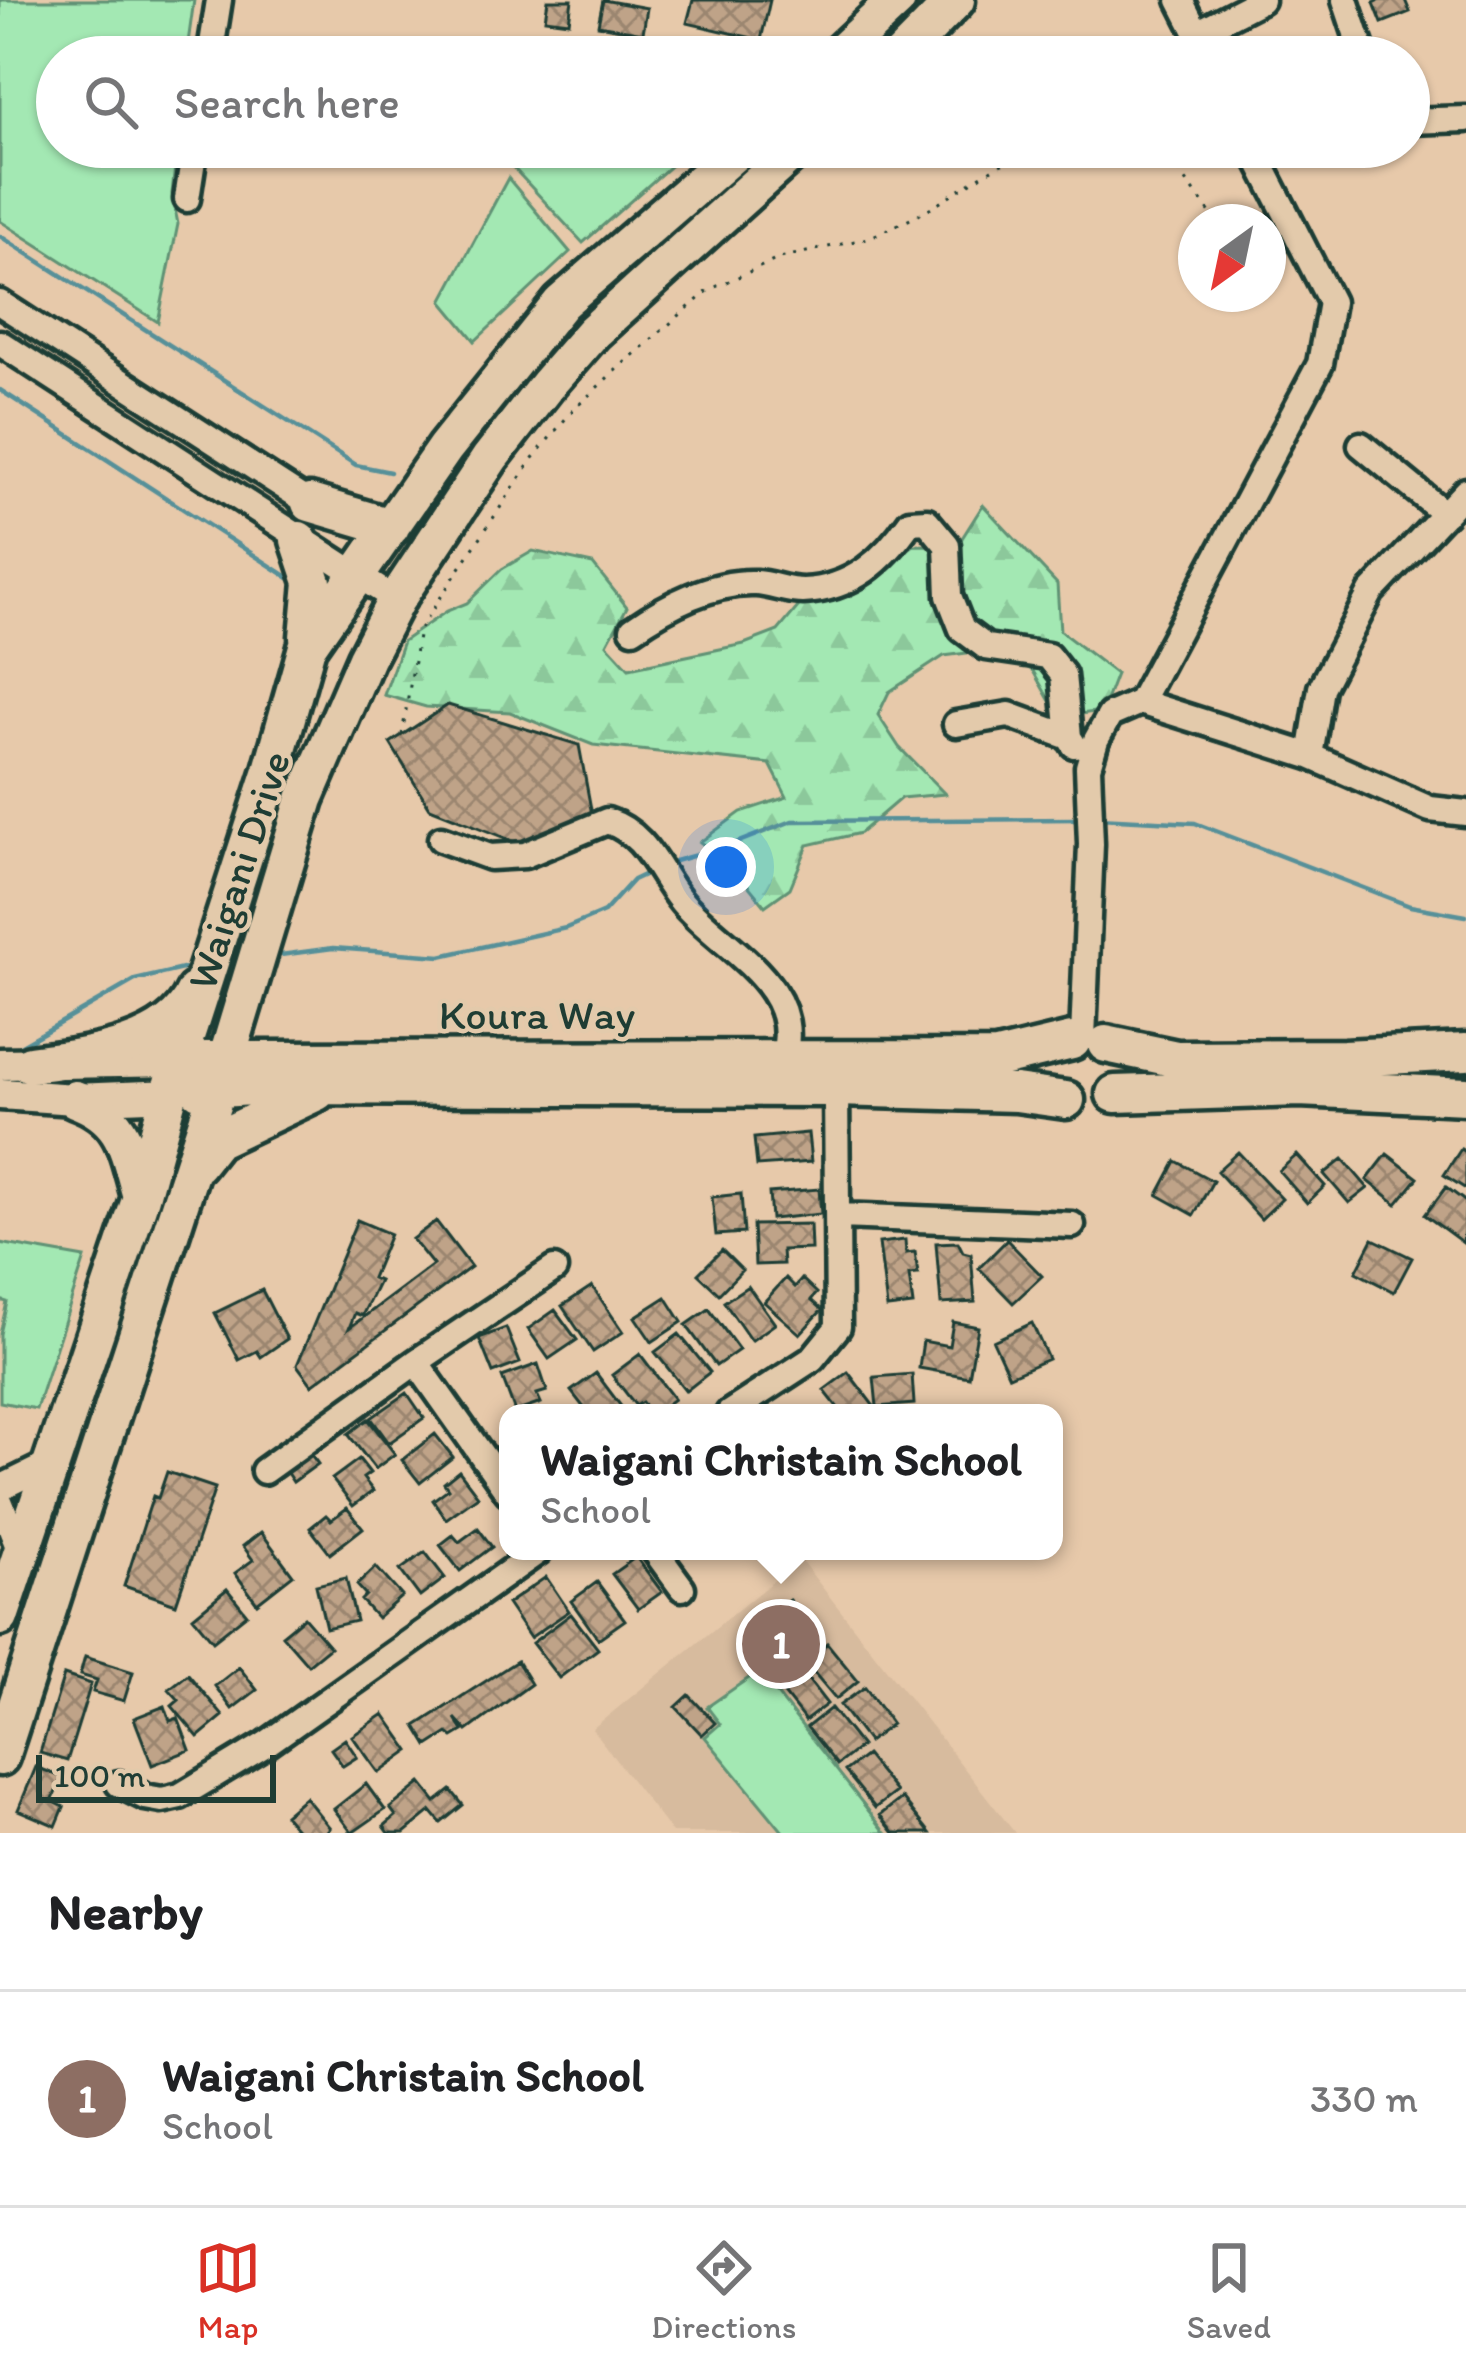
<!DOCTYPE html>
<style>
:root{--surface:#fff;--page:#f2f2f2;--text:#202124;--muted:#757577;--line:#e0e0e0;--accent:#d93025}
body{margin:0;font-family:Itim,sans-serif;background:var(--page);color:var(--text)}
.compass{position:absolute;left:1178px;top:204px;width:108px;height:108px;border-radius:50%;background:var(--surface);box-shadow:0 3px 9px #0004;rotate:213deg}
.scale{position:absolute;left:36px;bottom:30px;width:240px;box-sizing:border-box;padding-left:12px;border:6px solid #1f3d34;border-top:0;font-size:33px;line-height:42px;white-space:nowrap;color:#1f3d34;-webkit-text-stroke:9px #e3caab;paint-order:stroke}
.you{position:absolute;left:726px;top:867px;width:42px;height:42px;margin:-30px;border:9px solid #fff;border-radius:50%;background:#1a73e8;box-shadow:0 0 0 18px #1a73e833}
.badge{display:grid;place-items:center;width:78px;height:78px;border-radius:50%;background:var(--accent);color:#fff;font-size:39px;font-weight:700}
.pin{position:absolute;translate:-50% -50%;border:6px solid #fff;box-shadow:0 3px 12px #0006}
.popup{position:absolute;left:499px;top:1404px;width:564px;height:156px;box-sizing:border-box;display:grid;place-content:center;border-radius:24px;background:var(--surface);filter:drop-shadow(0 3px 9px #0005);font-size:39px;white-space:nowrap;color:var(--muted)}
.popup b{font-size:45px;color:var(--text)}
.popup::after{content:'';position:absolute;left:50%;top:100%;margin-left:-24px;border:24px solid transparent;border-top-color:var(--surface)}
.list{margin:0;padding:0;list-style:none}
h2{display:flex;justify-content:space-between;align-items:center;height:156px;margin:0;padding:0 48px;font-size:51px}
h2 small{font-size:39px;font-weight:400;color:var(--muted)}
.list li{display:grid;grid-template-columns:78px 1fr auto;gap:36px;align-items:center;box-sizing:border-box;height:216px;padding:0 48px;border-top:3px solid var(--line)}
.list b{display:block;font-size:45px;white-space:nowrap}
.list p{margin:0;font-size:39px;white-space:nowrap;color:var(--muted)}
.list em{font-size:39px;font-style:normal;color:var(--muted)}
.icon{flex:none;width:66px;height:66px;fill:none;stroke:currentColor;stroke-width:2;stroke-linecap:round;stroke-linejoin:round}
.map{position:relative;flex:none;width:1466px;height:1833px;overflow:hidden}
.search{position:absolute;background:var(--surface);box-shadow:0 3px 9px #0004;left:36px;right:36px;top:36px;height:132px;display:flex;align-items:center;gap:30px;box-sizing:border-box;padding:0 42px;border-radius:66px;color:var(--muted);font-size:45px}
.sheet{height:372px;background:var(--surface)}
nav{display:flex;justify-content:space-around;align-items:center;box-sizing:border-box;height:168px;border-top:3px solid var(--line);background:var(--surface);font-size:33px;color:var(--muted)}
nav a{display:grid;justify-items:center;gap:6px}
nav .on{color:var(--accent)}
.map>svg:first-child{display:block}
</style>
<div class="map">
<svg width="1466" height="1833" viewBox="0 0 1466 1833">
<defs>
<pattern id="forest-firs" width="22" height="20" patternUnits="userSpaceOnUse" patternTransform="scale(3)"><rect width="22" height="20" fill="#a3e8b3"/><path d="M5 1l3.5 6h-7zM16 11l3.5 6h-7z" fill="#8cc89b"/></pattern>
<pattern id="building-cross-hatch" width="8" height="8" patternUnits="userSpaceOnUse" patternTransform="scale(3)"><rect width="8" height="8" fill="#bfa388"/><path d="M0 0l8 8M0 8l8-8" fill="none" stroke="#9b8670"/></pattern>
</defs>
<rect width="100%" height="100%" fill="#e7c9aa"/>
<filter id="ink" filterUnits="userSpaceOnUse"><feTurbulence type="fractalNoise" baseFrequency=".00833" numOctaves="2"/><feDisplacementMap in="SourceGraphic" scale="24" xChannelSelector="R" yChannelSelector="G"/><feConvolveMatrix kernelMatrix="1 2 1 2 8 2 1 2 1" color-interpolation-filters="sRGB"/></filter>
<g filter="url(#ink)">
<path fill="#d7bb9e" d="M 800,1559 L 1015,1833 L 672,1833 L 592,1729 Z"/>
<path fill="#a3e8b3" stroke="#619274" stroke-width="3" d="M 0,0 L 194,0 L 186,57 L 57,57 L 57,147 L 177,147 L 172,194 L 178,224 L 158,322 L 0,221 Z
M 513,147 L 692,147 L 583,243 L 509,163 Z
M 508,178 L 570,252 L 475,341 L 442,301 Z
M 0,1243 L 85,1258 L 36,1409 L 0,1402 L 0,1334 L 7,1302 L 0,1300 Z
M 759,1671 L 886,1833 L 784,1833 L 705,1737 L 720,1724 L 707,1707 Z"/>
<path fill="url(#forest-firs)" stroke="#619274" stroke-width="3" d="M 983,505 L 1057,584 L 1060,631 L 1116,674 L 1102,711 L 1059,717 L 1033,671 L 997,649 L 944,656 L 889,692 L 878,715 L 899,747 L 945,794 L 901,798 L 860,833 L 808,845 L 790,888 L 765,906 L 734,868 L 700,842 L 741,812 L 787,797 L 770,764 L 593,745 L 510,712 L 426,707 L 384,695 L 403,641 L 447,611 L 467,603 L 502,569 L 533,551 L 593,564 L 627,607 L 607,644 L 629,668 L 744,644 L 778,631 L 803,601 L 862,583 L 914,545 L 957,546 Z"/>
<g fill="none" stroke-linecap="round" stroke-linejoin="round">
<path stroke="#579099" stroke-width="4.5" d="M 0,236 L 356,465 L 390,472
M 0,390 L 297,583
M 1098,818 L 1195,823 L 1410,906 L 1466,916
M 668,863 L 731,845 L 792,821 L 1081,819
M 273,956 L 333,948 L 441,956 L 566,928 L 604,912 L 633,880 L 652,871
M 13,1050 L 135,980 L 191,967"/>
</g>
<path fill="url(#building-cross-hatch)" stroke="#1f3d34" stroke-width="3" d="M 548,0 L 572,0 L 569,22 L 545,19 Z
M 603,0 L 647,8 L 643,33 L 598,25 Z
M 693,0 L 770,0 L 761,40 L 687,23 Z
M 1380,0 L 1405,0 L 1410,12 L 1382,23 L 1374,3 Z
M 448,705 L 579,745 L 593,820 L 535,850 L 430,808 L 390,743 Z
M 808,1133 L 811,1162 L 757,1166 L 754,1138 Z
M 1461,1149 L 1466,1152 L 1466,1189 L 1444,1175 Z
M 1238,1152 L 1282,1199 L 1261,1219 L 1217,1171 Z
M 1387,1154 L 1418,1178 L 1397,1204 L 1367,1180 Z
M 1297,1155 L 1325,1186 L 1307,1203 L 1279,1171 Z
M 1343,1159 L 1368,1188 L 1349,1203 L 1324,1174 Z
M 1176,1161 L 1213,1181 L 1194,1215 L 1158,1195 Z
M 1446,1187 L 1466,1202 L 1463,1243 L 1425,1215 Z
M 819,1189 L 821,1214 L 771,1219 L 769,1193 Z
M 741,1194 L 744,1233 L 716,1235 L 712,1197 Z
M 357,1220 L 390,1234 L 372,1278 L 379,1281 L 362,1316 L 355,1313 L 349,1328 L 433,1265 L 412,1239 L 436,1221 L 471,1267 L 312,1385 L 297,1365 Z
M 810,1224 L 811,1249 L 782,1250 L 783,1264 L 755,1265 L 753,1225 Z
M 1373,1239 L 1412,1258 L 1394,1292 L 1356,1272 Z
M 905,1240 L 906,1253 L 915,1252 L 918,1274 L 909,1275 L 913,1305 L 887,1308 L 879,1243 Z
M 1007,1240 L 1042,1276 L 1013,1303 L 979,1268 Z
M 958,1242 L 963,1252 L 971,1254 L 975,1302 L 941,1304 L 936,1243 Z
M 722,1250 L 742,1270 L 719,1294 L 698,1274 Z
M 786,1278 L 795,1287 L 802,1279 L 817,1293 L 811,1300 L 822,1310 L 800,1334 L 764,1302 Z
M 592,1286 L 623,1332 L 593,1352 L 562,1306 Z
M 748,1286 L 775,1324 L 751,1341 L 724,1302 Z
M 262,1290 L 287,1339 L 261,1357 L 257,1351 L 239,1360 L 215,1313 Z
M 666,1297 L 682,1322 L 652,1342 L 635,1317 Z
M 709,1309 L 739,1350 L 716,1366 L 686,1325 Z
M 555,1310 L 577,1340 L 549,1359 L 528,1329 Z
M 953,1322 L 978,1327 L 969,1377 L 919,1368 L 923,1341 L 949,1346 Z
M 1032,1323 L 1048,1359 L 1009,1376 L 993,1341 Z
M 506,1328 L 520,1363 L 493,1373 L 479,1338 Z
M 679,1334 L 710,1372 L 686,1391 L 655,1352 Z
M 640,1354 L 674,1399 L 655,1413 L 650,1413 L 642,1402 L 636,1406 L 612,1375 Z
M 538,1364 L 547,1391 L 537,1394 L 541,1403 L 515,1412 L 502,1377 Z
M 848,1372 L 879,1413 L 842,1413 L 824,1390 Z
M 596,1373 L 626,1413 L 588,1413 L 571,1391 Z
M 912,1374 L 914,1404 L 877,1407 L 874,1377 Z
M 407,1393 L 424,1418 L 389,1443 L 371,1418 Z
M 368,1419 L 395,1454 L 375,1469 L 348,1434 Z
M 435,1434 L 453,1457 L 420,1483 L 402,1460 Z
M 310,1453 L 318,1464 L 293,1482 L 285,1470 Z
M 359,1459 L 370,1473 L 363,1478 L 373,1491 L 353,1506 L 332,1479 Z
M 459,1471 L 478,1496 L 446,1519 L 433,1500 L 448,1489 L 444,1483 Z
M 167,1472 L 215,1488 L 176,1604 L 124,1586 L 153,1496 L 158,1498 Z
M 347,1508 L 363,1528 L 330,1554 L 310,1528 L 326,1515 L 331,1520 Z
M 478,1528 L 492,1547 L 460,1571 L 440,1545 L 453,1535 L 459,1542 Z
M 261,1532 L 293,1575 L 257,1603 L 235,1573 L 253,1560 L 243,1546 Z
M 425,1552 L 445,1578 L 420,1597 L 400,1570 Z
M 636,1557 L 662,1592 L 638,1609 L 612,1574 Z
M 376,1567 L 402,1596 L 377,1618 L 361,1600 L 366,1595 L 357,1585 Z
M 546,1577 L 569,1611 L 530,1638 L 507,1604 Z
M 346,1578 L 356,1621 L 326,1628 L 316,1585 Z
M 597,1582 L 625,1620 L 598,1639 L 571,1601 Z
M 227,1589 L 247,1614 L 213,1641 L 193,1617 Z
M 789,1600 L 821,1639 L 801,1656 L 768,1617 Z
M 571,1614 L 598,1649 L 559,1678 L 532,1643 Z
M 304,1617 L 330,1647 L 308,1665 L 282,1635 Z
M 827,1643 L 858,1681 L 836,1699 L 805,1662 Z
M 85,1657 L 133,1672 L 124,1701 L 93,1692 L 97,1680 L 80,1675 Z
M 517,1661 L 531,1684 L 467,1731 L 455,1718 L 463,1731 L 453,1737 L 448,1733 L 428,1746 L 416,1726 Z
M 797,1665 L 827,1704 L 805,1721 L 775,1682 Z
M 239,1667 L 257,1690 L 232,1709 L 215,1686 Z
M 188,1674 L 223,1716 L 198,1737 L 172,1706 L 179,1700 L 169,1689 Z
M 64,1675 L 91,1684 L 67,1761 L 40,1753 Z
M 865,1687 L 892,1724 L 868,1742 L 840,1705 Z
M 689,1695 L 715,1723 L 702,1735 L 676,1707 Z
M 165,1706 L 170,1721 L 178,1718 L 190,1750 L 152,1765 L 134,1718 Z
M 831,1708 L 861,1746 L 837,1765 L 807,1727 Z
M 384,1714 L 410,1751 L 379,1773 L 352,1736 Z
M 345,1739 L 357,1757 L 343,1766 L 331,1749 Z
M 866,1755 L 896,1792 L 875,1808 L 845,1771 Z
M 36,1767 L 62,1777 L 52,1801 L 64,1807 L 56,1826 L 18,1810 Z
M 421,1783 L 436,1802 L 451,1790 L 463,1805 L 441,1823 L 431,1811 L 404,1833 L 389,1833 L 384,1826 L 396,1816 L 390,1808 Z
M 366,1784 L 385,1810 L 352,1833 L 334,1809 Z
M 305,1797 L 330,1828 L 325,1833 L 299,1833 L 284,1815 Z
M 902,1798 L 930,1833 L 894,1833 L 880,1815 Z"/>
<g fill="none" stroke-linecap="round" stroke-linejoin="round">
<defs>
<path id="minor" d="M 1180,0 L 1209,57
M 1345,0 L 1364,57
M 1197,33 L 1261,0
M 210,57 L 219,0
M 1409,121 L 1466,119
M 187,199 L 195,147
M 0,303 L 320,510
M 0,343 L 396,600
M 1361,445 L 1445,514
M 633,629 C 666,606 713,581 756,583 C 771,584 787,591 803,591 C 852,589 884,560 910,522 L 927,521 L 947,545 L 949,596 L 962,629 L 986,647 L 1048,656 L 1063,675 L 1069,737
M 1140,702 L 1310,756 L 1430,809 L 1466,813
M 956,724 L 1009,715 L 1069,737 L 1074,745
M 1310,756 L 1321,688 L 1371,592 L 1466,491
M 441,839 L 490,857 L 525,855 L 607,821 C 648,834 657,872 682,902 C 721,949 806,985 783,1059
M 1083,1038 L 1091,844 L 1088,767 L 1096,740 L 1110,715 L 1140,702 L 1320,364 L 1331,302 L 1252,147
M 840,1216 L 1072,1225
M 416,1362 L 554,1269
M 729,1413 L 812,1359 L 838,1327 L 836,1088
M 264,1471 L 416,1362 L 508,1492
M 0,1488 L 51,1463
M 0,1501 L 20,1552
M 655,1551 L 682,1588
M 119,1784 L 145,1797 L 162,1800 L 180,1796 L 266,1744 L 539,1551"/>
<path id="major" d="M 0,1064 L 178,1061
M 0,1094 L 75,1099 L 172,1095"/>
<path id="highway" d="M 836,57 L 897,0
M 900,57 L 956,0
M 310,503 L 391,527
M 299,540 L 313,582 L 308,637
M 1106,1044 L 1177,1059 L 1344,1058 L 1466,1052
M 206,1060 L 997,1059 L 1072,1041
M 30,1064 C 84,1057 171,1048 195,991
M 199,1090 L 271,1086 L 836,1088 L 1016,1093 L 1066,1100
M 1115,1094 L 1299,1088 L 1466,1096
M 75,1099 C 124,1117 127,1147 140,1193
M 197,1164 L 216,1140 L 317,1092
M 0,1617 L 141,1197 L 178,1061 L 272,770 L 307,647 L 445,448 L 561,303 L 741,147
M 0,1757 L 218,1087 L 305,799 L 366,658 L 396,600 L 490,458 L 547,385 L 593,332 L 798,147"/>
</defs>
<use href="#minor" stroke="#1f3d34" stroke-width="33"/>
<use href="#major" stroke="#1f3d34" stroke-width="39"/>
<use href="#highway" stroke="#1f3d34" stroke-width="45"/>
<path stroke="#1f3d34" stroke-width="3" stroke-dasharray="3 9" stroke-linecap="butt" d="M 1173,147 L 1182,175 L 1217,222
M 1268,270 L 1288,266
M 402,735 L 419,630 L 533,458 L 572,411 L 617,369 L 709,290 L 780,258 L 868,238 L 917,216 L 995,167 L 1044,147"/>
<use href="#minor" stroke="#e3caab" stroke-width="24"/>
<use href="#major" stroke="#e3caab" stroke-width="30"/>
<use href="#highway" stroke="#e3caab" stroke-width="36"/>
</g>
</g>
<g text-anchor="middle" stroke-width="9" stroke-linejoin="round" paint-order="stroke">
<g font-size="42" fill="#1f3d34" stroke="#e3caab">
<text transform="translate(238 870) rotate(-72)" y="15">Waigani Drive</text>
<text x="537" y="1029">Koura Way</text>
</g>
</g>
</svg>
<svg class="compass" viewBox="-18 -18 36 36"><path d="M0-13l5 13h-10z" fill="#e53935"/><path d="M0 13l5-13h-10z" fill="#757577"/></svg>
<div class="scale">100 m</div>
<div class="you"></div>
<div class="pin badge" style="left:781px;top:1644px;background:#8d6e63">1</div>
<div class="popup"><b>Waigani Christain School</b>School</div>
<div class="search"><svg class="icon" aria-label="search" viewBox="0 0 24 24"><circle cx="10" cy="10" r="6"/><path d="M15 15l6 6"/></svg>Search here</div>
</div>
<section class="sheet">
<h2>Nearby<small></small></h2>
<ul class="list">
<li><span class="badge" style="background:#8d6e63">1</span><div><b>Waigani Christain School</b><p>School</p></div><em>330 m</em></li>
</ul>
</section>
<nav>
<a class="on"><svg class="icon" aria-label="map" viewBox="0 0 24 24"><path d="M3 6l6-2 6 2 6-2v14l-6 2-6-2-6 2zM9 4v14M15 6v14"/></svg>Map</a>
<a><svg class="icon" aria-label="directions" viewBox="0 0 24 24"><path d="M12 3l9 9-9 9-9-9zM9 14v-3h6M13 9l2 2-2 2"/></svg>Directions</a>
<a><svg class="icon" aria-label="saved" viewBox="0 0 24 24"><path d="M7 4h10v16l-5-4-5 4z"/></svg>Saved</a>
</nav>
